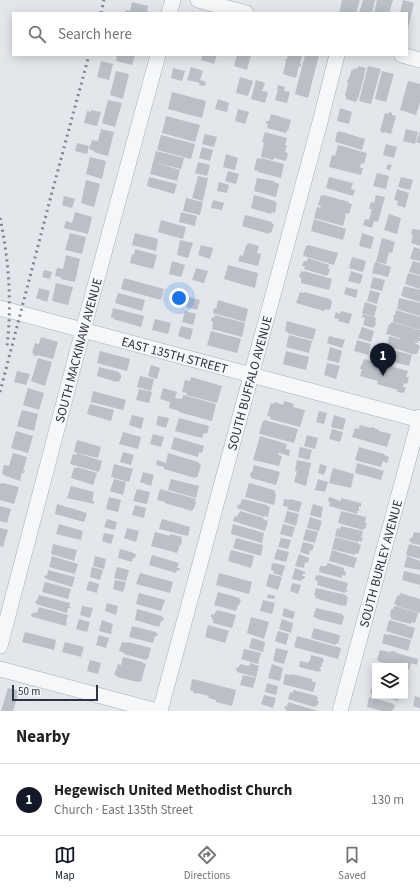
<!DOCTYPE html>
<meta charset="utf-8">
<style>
:root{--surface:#fff;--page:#f2f2f2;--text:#222;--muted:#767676;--line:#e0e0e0;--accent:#111827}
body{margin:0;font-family:"Source Sans 3",sans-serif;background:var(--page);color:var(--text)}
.controls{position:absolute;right:12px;bottom:12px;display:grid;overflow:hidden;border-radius:0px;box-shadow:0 2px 10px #0003}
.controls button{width:36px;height:36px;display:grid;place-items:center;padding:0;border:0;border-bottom:1px solid var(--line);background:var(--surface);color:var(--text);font:20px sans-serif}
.scale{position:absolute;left:12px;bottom:10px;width:86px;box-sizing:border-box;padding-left:4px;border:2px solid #2c3341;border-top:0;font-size:11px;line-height:14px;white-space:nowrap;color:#2c3341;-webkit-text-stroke:3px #f3f5f8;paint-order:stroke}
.you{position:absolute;left:179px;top:298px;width:14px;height:14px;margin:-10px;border:3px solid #fff;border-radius:50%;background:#1a73e8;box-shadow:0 0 0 6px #1a73e833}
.badge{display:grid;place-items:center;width:26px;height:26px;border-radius:50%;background:var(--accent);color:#fff;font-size:13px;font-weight:700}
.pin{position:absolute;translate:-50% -33px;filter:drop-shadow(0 1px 2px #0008)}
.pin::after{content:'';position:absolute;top:21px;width:14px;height:12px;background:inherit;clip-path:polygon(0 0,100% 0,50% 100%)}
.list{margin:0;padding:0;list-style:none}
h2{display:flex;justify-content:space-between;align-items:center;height:52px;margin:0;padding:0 16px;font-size:17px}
h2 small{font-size:13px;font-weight:400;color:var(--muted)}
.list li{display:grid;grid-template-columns:26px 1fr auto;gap:12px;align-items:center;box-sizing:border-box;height:72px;padding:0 16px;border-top:1px solid var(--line)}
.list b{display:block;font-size:15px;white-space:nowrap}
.list p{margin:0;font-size:13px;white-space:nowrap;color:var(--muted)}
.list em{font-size:13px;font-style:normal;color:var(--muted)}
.icon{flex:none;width:22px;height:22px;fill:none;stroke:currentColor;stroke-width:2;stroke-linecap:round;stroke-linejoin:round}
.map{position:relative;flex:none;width:420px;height:711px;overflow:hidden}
.search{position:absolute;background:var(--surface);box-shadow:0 2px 10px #0003;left:12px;right:12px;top:12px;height:44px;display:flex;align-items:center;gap:10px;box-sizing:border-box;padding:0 14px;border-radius:0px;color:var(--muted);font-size:15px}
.sheet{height:124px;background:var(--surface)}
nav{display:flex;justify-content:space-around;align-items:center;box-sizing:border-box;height:56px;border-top:1px solid var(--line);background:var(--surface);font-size:11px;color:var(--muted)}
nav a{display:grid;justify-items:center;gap:2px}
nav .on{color:var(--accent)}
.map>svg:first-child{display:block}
</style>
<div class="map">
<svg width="420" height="711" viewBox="0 0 420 711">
<rect width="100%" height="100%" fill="#e3e6ea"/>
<path fill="#bbbfc7" d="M 342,0 L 360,0 L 356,13 L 339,13 Z
M 363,0 L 375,0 L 372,13 L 359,13 Z
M 377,0 L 393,0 L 389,13 L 374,13 Z
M 403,0 L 414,3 L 408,29 L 407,13 L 400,13 Z
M 132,2 L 148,6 L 147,13 L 125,13 L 126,10 L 130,11 Z
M 117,55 L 135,55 L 132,65 L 116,61 Z
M 202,55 L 217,55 L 214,64 L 201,60 Z
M 237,55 L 251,55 L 247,70 L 234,66 Z
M 288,55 L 302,55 L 300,64 L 301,64 L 301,67 L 299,66 L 296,78 L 283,74 L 286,61 L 285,61 L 286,59 L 287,59 Z
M 305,55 L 319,55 L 308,98 L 295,94 Z
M 101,61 L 113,64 L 109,80 L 97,77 Z
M 358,66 L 366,68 L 364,73 L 365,73 L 358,99 L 357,99 L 356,102 L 346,99 L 346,96 L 345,95 L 348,83 L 347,82 L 348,79 L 349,78 L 352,69 L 354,70 L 354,68 L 357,69 Z
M 368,66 L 381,69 L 371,104 L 359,101 Z
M 191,67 L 203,71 L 200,80 L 206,82 L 205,86 L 199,85 L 200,83 L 187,80 Z
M 173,68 L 185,71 L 182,81 L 171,78 Z
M 116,71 L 129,74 L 123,99 L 110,95 Z
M 382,71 L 394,74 L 386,102 L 375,99 Z
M 240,77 L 253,81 L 248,96 L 236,93 Z
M 256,80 L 265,83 L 262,91 L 268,92 L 265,103 L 251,99 Z
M 408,81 L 420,84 L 420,102 L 416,115 L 400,110 Z
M 278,85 L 285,87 L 284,91 L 290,92 L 287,103 L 275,100 L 278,90 L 277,89 Z
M 172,92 L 206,101 L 202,118 L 168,109 Z
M 218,99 L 229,103 L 227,112 L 215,109 Z
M 108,100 L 122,103 L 115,127 L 102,123 Z
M 340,108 L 352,112 L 349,124 L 337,121 Z
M 238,109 L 249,112 L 245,124 L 235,121 Z
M 91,110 L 101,112 L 97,126 L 84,123 L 87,111 L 91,112 Z
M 389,112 L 392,113 L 392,115 L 396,116 L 391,134 L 384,132 L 384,133 L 382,133 L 382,132 L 380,131 L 385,113 L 388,114 Z
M 271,114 L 291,120 L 288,131 L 287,130 L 286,133 L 267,128 L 268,124 L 266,123 L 266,121 L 269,121 Z
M 166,116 L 200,125 L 195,142 L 162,133 Z
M 101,129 L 114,132 L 108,156 L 94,152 L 94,151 L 89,149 L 92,140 L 98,141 Z
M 406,129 L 418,132 L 415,144 L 403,141 Z
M 339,131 L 365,139 L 362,150 L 336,142 L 336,141 L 335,141 L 337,132 L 339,132 Z
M 420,131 L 420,143 L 416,142 Z
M 265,132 L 287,138 L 285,145 L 287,145 L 285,152 L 288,153 L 286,161 L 274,158 L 273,160 L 261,157 L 264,143 L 262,142 Z
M 205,134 L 217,137 L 214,147 L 202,144 Z
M 161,135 L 195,144 L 191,159 L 157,150 Z
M 77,143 L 89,146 L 87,154 L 75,151 Z
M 386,144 L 397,147 L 394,158 L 383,155 Z
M 338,145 L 367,153 L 364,164 L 361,163 L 360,168 L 363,168 L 361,175 L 329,167 L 332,155 L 335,156 Z
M 202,147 L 213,150 L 210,161 L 199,158 Z
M 156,151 L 184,158 L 181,169 L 153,162 Z
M 226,154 L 238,158 L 235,170 L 223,167 Z
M 90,157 L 106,161 L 102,179 L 86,174 Z
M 257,158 L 261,159 L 261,158 L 284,164 L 281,178 L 258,172 L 258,171 L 254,170 Z
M 153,162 L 180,170 L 177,181 L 150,174 Z
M 198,162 L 210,165 L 207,176 L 195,173 Z
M 388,164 L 392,165 L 390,170 L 386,169 Z
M 228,171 L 239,174 L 236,184 L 225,181 Z
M 377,173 L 389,176 L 386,189 L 373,186 Z
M 198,176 L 208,178 L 203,201 L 192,198 Z
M 149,177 L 177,184 L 174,194 L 147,186 Z
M 329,177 L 353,183 L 351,189 L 355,190 L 353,196 L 326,188 Z
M 401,177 L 413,180 L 410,190 L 398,187 Z
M 257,178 L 274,181 L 274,182 L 279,184 L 276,197 L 254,191 Z
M 86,180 L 100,184 L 94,207 L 81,203 Z
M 219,182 L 229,185 L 227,193 L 217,191 Z
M 397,189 L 409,193 L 405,208 L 397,205 L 398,201 L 394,200 Z
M 254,195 L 275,201 L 275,202 L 277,203 L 275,213 L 272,212 L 271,214 L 251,208 Z
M 321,195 L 324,196 L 324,195 L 349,202 L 348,203 L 352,204 L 349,214 L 346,213 L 345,215 L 346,215 L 343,226 L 314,218 L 317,207 L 320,208 L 321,206 L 318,205 Z
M 376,195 L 385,197 L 378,222 L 374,221 L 372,228 L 363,225 L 365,219 L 369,220 L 372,209 L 369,209 L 371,202 L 374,203 Z
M 64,196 L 75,199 L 72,208 L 62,205 Z
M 186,198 L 203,202 L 200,215 L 183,211 Z
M 213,200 L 224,203 L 222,210 L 211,208 Z
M 75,212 L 92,217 L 88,234 L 64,228 L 66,221 L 72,223 Z
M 181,212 L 197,216 L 195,226 L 179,222 Z
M 389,214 L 401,218 L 397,234 L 384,230 Z
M 245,215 L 272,222 L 271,223 L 274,224 L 271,233 L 269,232 L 269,234 L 242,226 Z
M 314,219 L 346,229 L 343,240 L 311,231 Z
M 161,220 L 186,227 L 183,239 L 158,232 Z
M 412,229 L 414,230 L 414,229 L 420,230 L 420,246 L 411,243 L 413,235 L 411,234 Z
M 70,233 L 86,237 L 82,254 L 65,250 Z
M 135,233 L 158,239 L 156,251 L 132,245 Z
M 362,233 L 374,237 L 371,249 L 359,246 Z
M 382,238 L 395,242 L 392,253 L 389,252 L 386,264 L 376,262 Z
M 180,240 L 193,243 L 188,258 L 177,255 Z
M 248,243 L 259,246 L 257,253 L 261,254 L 258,266 L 238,261 L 240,255 L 243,256 L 246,245 L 247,245 Z
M 201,245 L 213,248 L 210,259 L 198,255 Z
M 308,245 L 338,253 L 334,265 L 304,256 L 303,255 L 306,246 L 307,246 Z
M 414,247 L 420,249 L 420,261 L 410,259 Z
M 135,249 L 157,255 L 153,269 L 130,263 L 132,254 L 134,255 Z
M 66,255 L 80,259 L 75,282 L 61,279 L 61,277 L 55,276 L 57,268 L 63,269 Z
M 352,257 L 366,261 L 363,272 L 349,268 Z
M 308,258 L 329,265 L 328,269 L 330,269 L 328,275 L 327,275 L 327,276 L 304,269 L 305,266 L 302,266 L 304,261 L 307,261 Z
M 172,261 L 185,265 L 181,277 L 169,274 Z
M 413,261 L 420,263 L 420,275 L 409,272 Z
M 375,262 L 391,267 L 388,277 L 372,273 Z
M 228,265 L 258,273 L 255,288 L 224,279 Z
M 196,268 L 208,271 L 204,283 L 192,280 Z
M 44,270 L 52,272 L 50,279 L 42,277 Z
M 301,271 L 304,272 L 304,271 L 332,279 L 329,290 L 301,283 L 301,278 L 299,277 Z
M 351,271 L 363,275 L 360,284 L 348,281 Z
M 408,273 L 420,276 L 420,289 L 405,284 Z
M 373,277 L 385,280 L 382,291 L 370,288 Z
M 124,278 L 164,289 L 161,300 L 121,289 Z
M 56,283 L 73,287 L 68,305 L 52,301 Z
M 404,286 L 420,290 L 420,302 L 401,296 Z
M 346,287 L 358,290 L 356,298 L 344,294 Z
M 39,288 L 50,291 L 47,302 L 36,298 Z
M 370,290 L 380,293 L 377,304 L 367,301 Z
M 300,292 L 304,293 L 304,292 L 330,299 L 330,300 L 332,301 L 330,310 L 325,309 L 324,311 L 296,303 Z
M 118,293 L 145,300 L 142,311 L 115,303 Z
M 188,297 L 200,300 L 197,310 L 186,307 Z
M 399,298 L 420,303 L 420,316 L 397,309 Z
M 218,300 L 248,309 L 245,322 L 213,313 L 214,308 L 216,309 Z
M 365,302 L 377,306 L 374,317 L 362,313 Z
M 113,308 L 144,316 L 141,327 L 113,319 L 114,318 L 111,317 Z
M 396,310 L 420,317 L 420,329 L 418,329 L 393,322 L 394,317 L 393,317 L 394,315 L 395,315 Z
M 185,311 L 196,314 L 193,325 L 182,322 Z
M 341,311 L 352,314 L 349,324 L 338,321 L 339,319 L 334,318 L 336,312 L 340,314 Z
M 363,314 L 376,318 L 375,322 L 376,322 L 375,326 L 374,326 L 373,328 L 363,325 L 365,318 L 362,317 Z
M 215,315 L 245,323 L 242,337 L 212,329 L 213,322 L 211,321 L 212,317 L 214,318 Z
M 155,319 L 171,323 L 168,334 L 152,330 Z
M 287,321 L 316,329 L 313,340 L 287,333 L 288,332 L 285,331 Z
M 391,322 L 420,330 L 420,337 L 419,337 L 419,338 L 420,338 L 420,341 L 418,341 L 418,343 L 415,342 L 415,343 L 420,346 L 417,354 L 412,354 L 387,346 L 389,336 L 400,339 L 400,338 L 386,334 L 389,324 L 391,324 Z
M 181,326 L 193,329 L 190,340 L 178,336 Z
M 362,327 L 374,331 L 371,342 L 358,338 Z
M 211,331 L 241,339 L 237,353 L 207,345 Z
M 289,335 L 312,341 L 309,353 L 286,347 Z
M 329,336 L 345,340 L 342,348 L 327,343 Z
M 41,337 L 58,342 L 53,359 L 37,355 L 37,356 L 33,355 L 34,353 L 32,353 L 35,343 L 39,344 Z
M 357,340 L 371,344 L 368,355 L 354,351 Z
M 330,347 L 342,351 L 339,363 L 327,360 Z
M 389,349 L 412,355 L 409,366 L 386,360 Z
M 100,351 L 130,359 L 127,371 L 97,363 Z
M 286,351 L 309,357 L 306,370 L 283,364 Z
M 38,358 L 52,362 L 45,386 L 31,381 Z
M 364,359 L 408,371 L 406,377 L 409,377 L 407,384 L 404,383 L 403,387 L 406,387 L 404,393 L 397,392 L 398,390 L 377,384 L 378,381 L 360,376 L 362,369 L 360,369 L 361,365 L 362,365 Z
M 327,363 L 340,366 L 336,379 L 324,375 Z
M 151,365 L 160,368 L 157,379 L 148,376 Z
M 99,367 L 119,372 L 119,373 L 121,374 L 121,379 L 120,378 L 119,382 L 116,381 L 116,382 L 97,376 Z
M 17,371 L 30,374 L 26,385 L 14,382 Z
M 140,376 L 154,379 L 151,391 L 137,387 Z
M 191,377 L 222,386 L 217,403 L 186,395 L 187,393 L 182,392 L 185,380 L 190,381 Z
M 28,388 L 44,393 L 39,410 L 23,405 Z
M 163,388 L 177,392 L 175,398 L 182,399 L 183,395 L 216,404 L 212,421 L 179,412 L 179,411 L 169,408 L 170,402 L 160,399 Z
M 139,389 L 152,392 L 149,403 L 136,400 Z
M 93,391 L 126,400 L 123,410 L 91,402 Z
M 284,401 L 294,404 L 293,407 L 305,410 L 300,427 L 270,419 L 271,417 L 267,416 L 271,403 L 274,404 L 275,402 L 283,405 Z
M 90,404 L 114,410 L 111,421 L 87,414 Z
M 22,410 L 38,414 L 34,431 L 17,426 Z
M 319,411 L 327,413 L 324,424 L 316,422 Z
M 132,415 L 144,418 L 141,429 L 129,425 Z
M 334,415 L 346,419 L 343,430 L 331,427 Z
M 158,416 L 169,418 L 166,428 L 156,425 Z
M 179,418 L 209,426 L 207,434 L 204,433 L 202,438 L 175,431 Z
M 264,420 L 298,429 L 294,443 L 260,434 L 259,433 L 263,421 L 264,421 Z
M 360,425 L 371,428 L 372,427 L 377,429 L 379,431 L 391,434 L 387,447 L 352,437 L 355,428 L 359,429 Z
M 332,429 L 343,432 L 340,442 L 329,439 Z
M 16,431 L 33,436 L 28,453 L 11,448 Z
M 123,432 L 141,437 L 138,449 L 119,444 Z
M 153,434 L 164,437 L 161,447 L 150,444 Z
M 307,435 L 318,438 L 315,449 L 304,446 Z
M 260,436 L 287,444 L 286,449 L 290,450 L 289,456 L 279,453 L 278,455 L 282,456 L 279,466 L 253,460 Z
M 174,437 L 204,446 L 202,453 L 199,452 L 198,457 L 171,449 Z
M 77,440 L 101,447 L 98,458 L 74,452 Z
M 300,447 L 312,450 L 309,460 L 298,457 Z
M 359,447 L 384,454 L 384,455 L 389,457 L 387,463 L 383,461 L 381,467 L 355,460 Z
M 123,452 L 134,455 L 131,465 L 120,462 Z
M 13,453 L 27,457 L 23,471 L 25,471 L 24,473 L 22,473 L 20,481 L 6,476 L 2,474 L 4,465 L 9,466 Z
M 77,453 L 102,461 L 99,472 L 70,464 L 73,454 L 76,455 Z
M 168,453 L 198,462 L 201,465 L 198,476 L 195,478 L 164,469 L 164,467 L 156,465 L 157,460 L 166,463 Z
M 297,460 L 311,463 L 306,486 L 294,482 L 297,471 L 295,471 Z
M 357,463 L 384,471 L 381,480 L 355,473 Z
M 114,464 L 133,469 L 129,482 L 111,477 Z
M 320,464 L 327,466 L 324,475 L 318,473 Z
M 254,465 L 280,472 L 276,485 L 251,478 L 251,476 L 250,475 L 251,472 L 252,473 Z
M 77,467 L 97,473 L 93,485 L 71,478 L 74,468 L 76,468 Z
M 333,468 L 354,474 L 351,488 L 329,483 Z
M 143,472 L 154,475 L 151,486 L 140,482 Z
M 114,479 L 126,482 L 123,495 L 110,491 Z
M 171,479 L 199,486 L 196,498 L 168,490 Z
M 318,479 L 328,482 L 325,492 L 315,490 Z
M 0,483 L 2,484 L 3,483 L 19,487 L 14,504 L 0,500 Z
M 249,483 L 274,490 L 276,495 L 274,505 L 245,497 Z
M 71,486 L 94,492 L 92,501 L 94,501 L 94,504 L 67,498 Z
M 137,489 L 150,492 L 147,504 L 133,501 Z
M 160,489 L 196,499 L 195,501 L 196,502 L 196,505 L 195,504 L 194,509 L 193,509 L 192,511 L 165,503 L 165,502 L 157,500 Z
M 109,497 L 121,500 L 118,512 L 106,509 Z
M 329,497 L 341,501 L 341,498 L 361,503 L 361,507 L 359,506 L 359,511 L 357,511 L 357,514 L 329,506 L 330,502 L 328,501 Z
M 242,499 L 243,500 L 243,499 L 267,505 L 267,506 L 270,507 L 268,517 L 264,516 L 264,517 L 237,508 L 238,504 L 240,505 Z
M 284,499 L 289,500 L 290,499 L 302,502 L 299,512 L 287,509 L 288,507 L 283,506 Z
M 57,504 L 87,513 L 84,522 L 55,514 Z
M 313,504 L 323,507 L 321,518 L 310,515 Z
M 135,505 L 146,508 L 144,518 L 132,515 Z
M 0,506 L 11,509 L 7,523 L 0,521 Z
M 240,511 L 263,518 L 263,519 L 268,521 L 265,531 L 233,521 L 235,516 L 237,517 L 239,512 L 240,513 Z
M 287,511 L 299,514 L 296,526 L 284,522 Z
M 341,511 L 366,517 L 365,523 L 367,523 L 365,529 L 363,529 L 363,530 L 338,523 Z
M 310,517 L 322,521 L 319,531 L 307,528 Z
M 107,519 L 117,522 L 115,530 L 104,527 Z
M 162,519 L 190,527 L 188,536 L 159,529 Z
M 59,524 L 83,531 L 81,540 L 56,534 Z
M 233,524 L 264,533 L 262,543 L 231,534 Z
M 283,524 L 295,527 L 292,537 L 280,534 Z
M 341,526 L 362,531 L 363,532 L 361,537 L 363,538 L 361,542 L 359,541 L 358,542 L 335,536 L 337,528 L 340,529 Z
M 0,528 L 8,530 L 3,547 L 0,546 Z
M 127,528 L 139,531 L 136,542 L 124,538 Z
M 306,529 L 318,532 L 315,543 L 303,540 Z
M 155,532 L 170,536 L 170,534 L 182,537 L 181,539 L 182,540 L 181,545 L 180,545 L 177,553 L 151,546 Z
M 414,532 L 420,533 L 420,545 L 411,543 L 411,542 L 409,541 L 410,538 L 412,538 Z
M 104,533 L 114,535 L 111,544 L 102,541 Z
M 335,537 L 358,543 L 358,544 L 361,545 L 358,554 L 356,553 L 355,555 L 332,549 Z
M 236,538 L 263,545 L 261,556 L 233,548 Z
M 281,538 L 291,540 L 288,549 L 278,547 Z
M 303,542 L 314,545 L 312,551 L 310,550 L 309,555 L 300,552 Z
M 53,544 L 77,550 L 74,561 L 51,554 Z
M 409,544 L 420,547 L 420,559 L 406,555 Z
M 120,549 L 134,553 L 134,554 L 136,554 L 135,558 L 133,558 L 132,562 L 118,558 Z
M 277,549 L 289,552 L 286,562 L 274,559 Z
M 231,550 L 254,556 L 251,568 L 228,561 Z
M 332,550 L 357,558 L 354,568 L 329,561 Z
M 299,554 L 309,558 L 308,563 L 305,562 L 304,568 L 295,566 Z
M 152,555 L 179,563 L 177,568 L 180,568 L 179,571 L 177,570 L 176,573 L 149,565 Z
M 52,556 L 78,564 L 75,574 L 49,567 Z
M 95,556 L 106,559 L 104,569 L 93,566 Z
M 407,556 L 420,561 L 420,570 L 404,567 Z
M 272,563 L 275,564 L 275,563 L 285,566 L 282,576 L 273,573 L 274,571 L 271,570 Z
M 328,563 L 344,568 L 344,571 L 346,572 L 345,576 L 342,575 L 342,578 L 319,572 L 320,566 L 326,566 Z
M 92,567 L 103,570 L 100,580 L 90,577 Z
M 117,567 L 129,570 L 126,581 L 114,578 Z
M 295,568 L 305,572 L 305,574 L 303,574 L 302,576 L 305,576 L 304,579 L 302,579 L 301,581 L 292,579 Z
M 48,570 L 75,577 L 72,587 L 46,579 L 46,578 L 44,577 L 45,575 L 47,576 Z
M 404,571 L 420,575 L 420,585 L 402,580 Z
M 140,573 L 173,582 L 170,593 L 136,584 Z
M 219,573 L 252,582 L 249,594 L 216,585 Z
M 269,574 L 282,577 L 278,590 L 266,586 Z
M 316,575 L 319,576 L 319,575 L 348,583 L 346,590 L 348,590 L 347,592 L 346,591 L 345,593 L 317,585 L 318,581 L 315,580 Z
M 115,580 L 126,582 L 123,592 L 113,589 Z
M 89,581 L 99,584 L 97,593 L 86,590 Z
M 45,582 L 71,589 L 68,599 L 42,592 Z
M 292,583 L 301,585 L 298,594 L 290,591 Z
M 316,588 L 346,595 L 346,596 L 348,597 L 346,606 L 343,605 L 343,606 L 315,598 L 316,596 L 314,595 Z
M 218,592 L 240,598 L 239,599 L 241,600 L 239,605 L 238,605 L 236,611 L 214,605 Z
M 139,593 L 165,600 L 161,611 L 136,604 Z
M 400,593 L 420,599 L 420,613 L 396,606 L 397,605 L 394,604 L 397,596 L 399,596 Z
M 268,594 L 275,596 L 274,599 L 267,598 Z
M 39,595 L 70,603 L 69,606 L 71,607 L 70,608 L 68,608 L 67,613 L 36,604 L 36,603 L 35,602 L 36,600 L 37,601 Z
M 263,600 L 275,603 L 272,614 L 260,611 Z
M 107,603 L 118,606 L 116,615 L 105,611 Z
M 82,606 L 93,608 L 90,618 L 80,615 Z
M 394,606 L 418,613 L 415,623 L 412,622 L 411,624 L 391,619 L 391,617 L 390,616 L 391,609 L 393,609 Z
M 39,607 L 68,615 L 66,622 L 67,623 L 66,626 L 33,617 L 31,616 L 32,613 L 33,614 L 34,612 L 37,613 Z
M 284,608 L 295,612 L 293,619 L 282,616 Z
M 316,608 L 342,614 L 342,615 L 344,616 L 342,625 L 317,619 L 317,618 L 313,617 Z
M 137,609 L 162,616 L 162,617 L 164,618 L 163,621 L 161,621 L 159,627 L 135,620 Z
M 217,610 L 236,615 L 232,628 L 213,623 L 213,620 L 212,619 L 212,617 L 211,617 L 211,614 L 214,615 L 216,611 L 217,611 Z
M 251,617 L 269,622 L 264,639 L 247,633 Z
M 79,619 L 90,622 L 87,632 L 76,629 Z
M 282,619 L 293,623 L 291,633 L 279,629 Z
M 102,620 L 113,624 L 111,632 L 112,632 L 111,634 L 99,631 Z
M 389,620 L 407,625 L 407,626 L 415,628 L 412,639 L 386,631 Z
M 208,625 L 229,631 L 225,643 L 205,637 Z
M 132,626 L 156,632 L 156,633 L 158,634 L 157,636 L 155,636 L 153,643 L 129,637 Z
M 314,628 L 339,635 L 340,636 L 338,644 L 336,643 L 336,645 L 311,638 Z
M 278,631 L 289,634 L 286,645 L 275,641 Z
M 25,632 L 56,640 L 54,650 L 22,642 Z
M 384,634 L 388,635 L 388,634 L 411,640 L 408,651 L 382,643 Z
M 99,635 L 109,638 L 106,648 L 96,645 Z
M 297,636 L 341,648 L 338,659 L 294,647 Z
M 252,638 L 265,642 L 263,652 L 249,648 Z
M 65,642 L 84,647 L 81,657 L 62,652 Z
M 122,642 L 127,643 L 128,642 L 151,648 L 148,659 L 147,659 L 146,660 L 124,654 L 125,653 L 119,651 Z
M 276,648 L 288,651 L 284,664 L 273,661 Z
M 244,649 L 261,653 L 258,664 L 241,659 Z
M 380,650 L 390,652 L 391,651 L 397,652 L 396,653 L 418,659 L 417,665 L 411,663 L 409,670 L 405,669 L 405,666 L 396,666 L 380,662 L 377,660 Z
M 311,655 L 323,658 L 323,660 L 324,660 L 323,663 L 322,662 L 322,667 L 321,666 L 320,669 L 321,670 L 321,671 L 319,671 L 319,672 L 299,667 L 300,661 L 308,663 L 309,660 L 310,661 Z
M 123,657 L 143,662 L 143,663 L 146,664 L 141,682 L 138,681 L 138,682 L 117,677 L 117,676 L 114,675 L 118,664 L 121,665 Z
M 90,660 L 101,663 L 98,674 L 87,671 Z
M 250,663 L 259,666 L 256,677 L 237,672 L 238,671 L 236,671 L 237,667 L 239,667 L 240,664 L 249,666 Z
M 272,664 L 283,668 L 280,681 L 268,678 Z
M 285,674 L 291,675 L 292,674 L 312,679 L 312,681 L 316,683 L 313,692 L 283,684 Z
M 243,675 L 256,678 L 253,688 L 240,685 Z
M 192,679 L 197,680 L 236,690 L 232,706 L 216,702 L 216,700 L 208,698 L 209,696 L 197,693 L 195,694 L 193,691 L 190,690 Z
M 267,683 L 278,686 L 276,695 L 265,692 Z
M 373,683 L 375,684 L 375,695 L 370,693 Z
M 8,688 L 19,691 L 13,711 L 1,711 Z
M 293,690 L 317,696 L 317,698 L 318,698 L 317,701 L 319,701 L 317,706 L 315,706 L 314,707 L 288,699 L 290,692 L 293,693 Z
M 264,695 L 276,698 L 273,708 L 261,704 Z
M 381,696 L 400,696 L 398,701 Z
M 415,696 L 420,698 L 420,708 L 413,706 Z
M 369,697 L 394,704 L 393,705 L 395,705 L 394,709 L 393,709 L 392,711 L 382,711 L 367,707 Z
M 288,702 L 318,711 L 286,711 L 286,709 L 284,708 L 285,706 L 287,707 Z"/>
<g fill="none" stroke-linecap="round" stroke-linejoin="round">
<defs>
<g id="minor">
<path d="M 198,0 L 246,13"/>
<path d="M 169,13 L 173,0"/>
<path d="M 402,55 L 420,60"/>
<path id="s1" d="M 0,308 L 420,420"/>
<path id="s2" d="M 0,646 L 83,330 L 158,55"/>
<path d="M 0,669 L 157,711"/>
<path id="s3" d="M 160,711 L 320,122 L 337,55"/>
<path id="s4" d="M 340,711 L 420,417"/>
</g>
</defs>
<use href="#minor" stroke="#a8adb4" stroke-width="16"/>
<use href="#minor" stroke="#f6f7f9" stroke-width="15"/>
<path stroke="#7d8593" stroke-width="3" stroke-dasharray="2 4" stroke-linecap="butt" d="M 101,13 L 104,0
M 0,218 C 9,260 12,304 7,346
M 0,392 L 51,196 L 89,55"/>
</g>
<g text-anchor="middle" stroke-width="4" stroke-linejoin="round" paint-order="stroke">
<g font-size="13" fill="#2c3341" stroke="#f3f5f8">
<text dy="5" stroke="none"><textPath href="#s2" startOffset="306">SOUTH MACKINAW AVENUE</textPath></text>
<text dy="5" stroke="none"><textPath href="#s1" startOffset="181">EAST 135TH STREET</textPath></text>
<text dy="5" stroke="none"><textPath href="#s3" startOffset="340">SOUTH BUFFALO AVENUE</textPath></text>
<text dy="5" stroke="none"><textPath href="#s4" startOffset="153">SOUTH BURLEY AVENUE</textPath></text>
</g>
</g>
</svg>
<div class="controls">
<button><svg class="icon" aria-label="layers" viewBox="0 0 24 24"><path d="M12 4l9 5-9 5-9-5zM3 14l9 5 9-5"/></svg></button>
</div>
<div class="scale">50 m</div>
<div class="you"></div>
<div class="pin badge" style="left:383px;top:376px">1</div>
<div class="search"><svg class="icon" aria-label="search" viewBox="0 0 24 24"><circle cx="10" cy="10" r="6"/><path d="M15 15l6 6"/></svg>Search here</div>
</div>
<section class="sheet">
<h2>Nearby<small></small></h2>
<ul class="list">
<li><span class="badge">1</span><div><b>Hegewisch United Methodist Church</b><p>Church · East 135th Street</p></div><em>130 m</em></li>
</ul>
</section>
<nav>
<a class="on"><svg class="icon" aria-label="map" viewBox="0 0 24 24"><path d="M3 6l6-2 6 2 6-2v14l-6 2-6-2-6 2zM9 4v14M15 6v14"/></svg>Map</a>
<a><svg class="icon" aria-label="directions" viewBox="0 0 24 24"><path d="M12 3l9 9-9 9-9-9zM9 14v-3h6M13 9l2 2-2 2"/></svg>Directions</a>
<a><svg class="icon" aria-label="saved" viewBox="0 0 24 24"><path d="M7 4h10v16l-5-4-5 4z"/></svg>Saved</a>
</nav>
